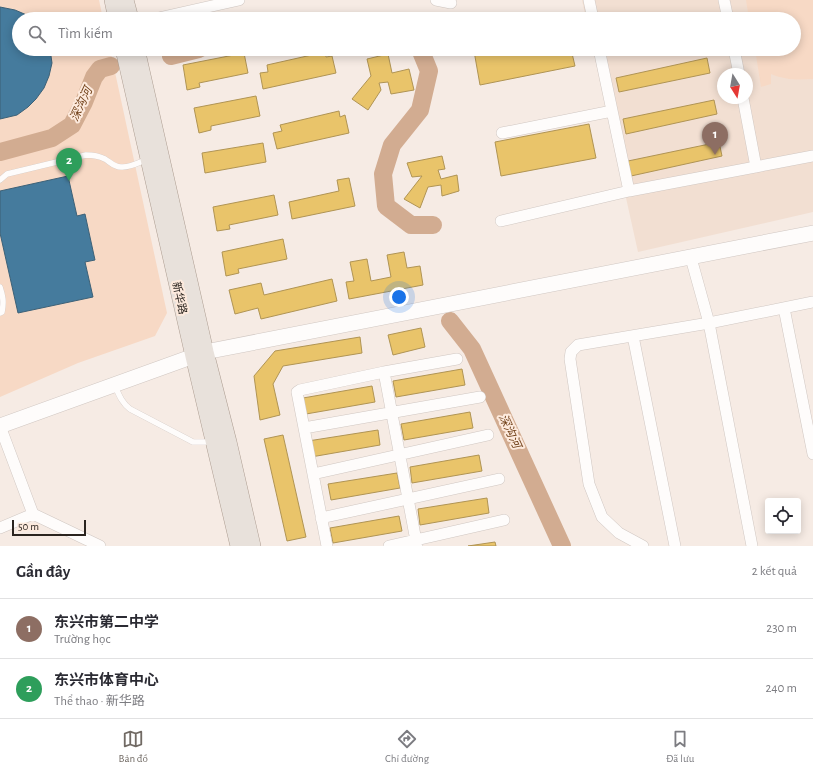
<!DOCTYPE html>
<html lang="vi">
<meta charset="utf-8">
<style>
:root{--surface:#fff;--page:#f2f2f3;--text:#2b2b33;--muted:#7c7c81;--line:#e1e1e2;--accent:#716a64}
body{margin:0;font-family:"Alegreya Sans","Noto Sans SC",sans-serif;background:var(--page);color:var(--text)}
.controls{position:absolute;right:12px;bottom:12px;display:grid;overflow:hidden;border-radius:4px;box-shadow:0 2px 10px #0003}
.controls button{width:36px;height:36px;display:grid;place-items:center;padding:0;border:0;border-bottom:1px solid var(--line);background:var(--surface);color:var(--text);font:20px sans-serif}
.compass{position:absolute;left:717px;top:68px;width:36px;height:36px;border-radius:50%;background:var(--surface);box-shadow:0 2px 10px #0003;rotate:169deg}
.scale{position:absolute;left:12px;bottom:10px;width:74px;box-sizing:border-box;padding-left:4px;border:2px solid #2a241f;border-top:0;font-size:11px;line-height:14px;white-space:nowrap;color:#2a241f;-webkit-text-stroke:3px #fdeadd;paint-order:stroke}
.you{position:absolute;left:399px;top:297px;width:14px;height:14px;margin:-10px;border:3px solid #fff;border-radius:50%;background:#1a73e8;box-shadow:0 0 0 6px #1a73e833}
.badge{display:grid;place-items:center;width:26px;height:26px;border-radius:50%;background:var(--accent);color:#fff;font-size:13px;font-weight:700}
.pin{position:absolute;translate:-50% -33px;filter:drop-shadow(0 1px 2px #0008)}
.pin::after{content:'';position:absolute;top:21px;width:14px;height:12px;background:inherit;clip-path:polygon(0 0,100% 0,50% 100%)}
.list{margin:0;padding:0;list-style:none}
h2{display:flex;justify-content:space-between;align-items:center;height:52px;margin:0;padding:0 16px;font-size:17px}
h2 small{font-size:13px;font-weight:400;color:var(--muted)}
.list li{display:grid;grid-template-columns:26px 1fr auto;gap:12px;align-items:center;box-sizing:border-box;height:60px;padding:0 16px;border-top:1px solid var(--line)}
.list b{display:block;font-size:15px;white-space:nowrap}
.list p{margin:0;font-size:13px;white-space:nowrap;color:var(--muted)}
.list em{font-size:13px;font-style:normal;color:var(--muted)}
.icon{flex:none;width:22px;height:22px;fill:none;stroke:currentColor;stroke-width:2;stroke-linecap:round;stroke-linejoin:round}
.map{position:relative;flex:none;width:813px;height:546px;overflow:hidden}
.search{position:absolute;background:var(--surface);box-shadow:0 2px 10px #0003;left:12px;right:12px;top:12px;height:44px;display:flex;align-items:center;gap:10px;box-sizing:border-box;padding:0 14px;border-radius:22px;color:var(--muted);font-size:15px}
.sheet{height:172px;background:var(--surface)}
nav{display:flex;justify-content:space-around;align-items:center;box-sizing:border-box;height:56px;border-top:1px solid var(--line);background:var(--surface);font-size:11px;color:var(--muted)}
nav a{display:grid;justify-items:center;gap:2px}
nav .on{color:var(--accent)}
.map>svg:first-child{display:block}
</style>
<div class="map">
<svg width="813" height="546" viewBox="0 0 813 546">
<rect width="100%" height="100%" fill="#f6ebe4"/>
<path fill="#f2dfd2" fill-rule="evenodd" d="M 582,0 L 813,0 L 813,212 L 638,252 L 593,49 L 794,49 L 794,19 L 586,19 ZM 723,74 L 747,74 L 747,98 L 723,98 Z"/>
<path fill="#f7d9c5" d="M 0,0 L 99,0 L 103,19 L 19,19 L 19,49 L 110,49 L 167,313 L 155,336 L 78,363 L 0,397 Z
M 746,0 L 813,0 L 813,79 C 798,80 785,80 771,74 L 771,84 L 761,87 L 755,49 L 794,49 L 794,19 L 749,19 Z"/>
<path fill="#e9c46a" stroke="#b09454" d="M 485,49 L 571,49 L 575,66 L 480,85 L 474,51 Z
M 325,52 L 326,57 L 332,56 L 336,73 L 263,89 L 260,73 L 268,72 L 267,65 Z
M 244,53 L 248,73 L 199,83 L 200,87 L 187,90 L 183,65 Z
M 388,54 L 392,73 L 409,69 L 414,90 L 391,94 L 388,82 L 379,83 L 381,90 L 368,110 L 352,99 L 371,76 L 367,59 Z
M 707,58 L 710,73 L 619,92 L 616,78 Z
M 256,96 L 260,116 L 211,126 L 211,130 L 199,133 L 194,108 Z
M 714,100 L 717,114 L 626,134 L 623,119 Z
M 339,111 L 340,117 L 345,115 L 349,133 L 277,149 L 273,133 L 282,131 L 280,125 Z
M 589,124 L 596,158 L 501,176 L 495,142 Z
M 719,142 L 722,156 L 631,176 L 628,161 Z
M 263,143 L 266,162 L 205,173 L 202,153 Z
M 442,156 L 445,169 L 438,170 L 441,179 L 457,175 L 459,191 L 442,196 L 441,185 L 428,187 L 420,208 L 404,199 L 422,176 L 412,177 L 407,163 Z
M 349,178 L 355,206 L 292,219 L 289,202 L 339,191 L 337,180 Z
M 274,195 L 278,215 L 229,225 L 230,229 L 217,231 L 213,207 Z
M 283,239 L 287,259 L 238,269 L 239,273 L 226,276 L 222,252 Z
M 404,252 L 407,268 L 420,266 L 423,285 L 349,299 L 346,282 L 354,281 L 350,262 L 367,259 L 371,281 L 391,277 L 387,255 Z
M 332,279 L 337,301 L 261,319 L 258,308 L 235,314 L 229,290 L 261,283 L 264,295 Z
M 421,328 L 425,347 L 393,355 L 388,335 Z
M 360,337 L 362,353 L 283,366 L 273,384 L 280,415 L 260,420 L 254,376 L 275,351 Z
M 462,369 L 465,385 L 396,397 L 393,381 Z
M 372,386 L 375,402 L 306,414 L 303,398 Z
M 470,412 L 473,428 L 404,440 L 401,424 Z
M 378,430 L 380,445 L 311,457 L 308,441 Z
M 283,435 L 306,537 L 287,541 L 264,439 Z
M 479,455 L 482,471 L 412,483 L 410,467 Z
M 397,473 L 400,488 L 331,500 L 328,484 Z
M 487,498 L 489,513 L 420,525 L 418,509 Z
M 399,516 L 402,531 L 333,543 L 330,528 Z
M 495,542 L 496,546 L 468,546 Z"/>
<path fill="#457b9d" stroke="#3d6177" d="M 0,7 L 15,10 L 29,16 L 32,19 L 19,19 L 19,49 L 50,49 L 52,63 L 49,76 L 44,88 L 36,99 L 28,107 L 17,115 L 0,119 Z
M 68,176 L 77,216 L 85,214 L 95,260 L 85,262 L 93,297 L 18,313 L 0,233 L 0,191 Z"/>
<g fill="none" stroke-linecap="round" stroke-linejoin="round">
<path stroke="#d2ac91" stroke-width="18" d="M 420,49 L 429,71 L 420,110 L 392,145 L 383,174 L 386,206 L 411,225 L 433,225
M 171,56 L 199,49
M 0,152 L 52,138 L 72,125 L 84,102 L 94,77 L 100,69 L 111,66
M 450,321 L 472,349 L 562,546"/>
<defs>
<path id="service" d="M 0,180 L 7,174 L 86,155 C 92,155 99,156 105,159 C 110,162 114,167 121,167 C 130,168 140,162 148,159
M 0,287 C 3,296 4,302 2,312 L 0,313
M 115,386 C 119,395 122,403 130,409 L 193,442 L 212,442"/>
<path id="minor" d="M 436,0 L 451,3
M 589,0 L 593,19
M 724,0 L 728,19
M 154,19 L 239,0
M 599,49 L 629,191 L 813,156
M 734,49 L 739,74
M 743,98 L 756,167
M 502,133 L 612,111
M 501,221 L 629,191
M 691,258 L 709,323 L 752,546
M 784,308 L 813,454
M 633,336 L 675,546
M 384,372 L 417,546
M 0,426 L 33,514 L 100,546
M 304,428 L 480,397
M 313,474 L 488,435
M 321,518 L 499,479
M 0,528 L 33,514
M 327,546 L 297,392 L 300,390 L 384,372 L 457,359
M 389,546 L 504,520
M 643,546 L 619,533 L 602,517 L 589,484 L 570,359 L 571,352 L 578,345 L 709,323 L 813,302"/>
<path id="secondary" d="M 0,426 L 205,352 L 813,233"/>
<path id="primary" d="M 113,0 L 117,19
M 125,0 L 130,19
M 124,49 L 194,356 L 239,546
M 136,49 L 205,352 L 228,442 L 252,546"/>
</defs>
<use href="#service" stroke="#d0c7c2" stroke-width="6"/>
<use href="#minor" stroke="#d0c7c2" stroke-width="12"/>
<use href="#secondary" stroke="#d0c7c2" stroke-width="16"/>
<use href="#primary" stroke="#ac9c90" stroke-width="18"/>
<use href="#service" stroke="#fefcfb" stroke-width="5.5"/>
<use href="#minor" stroke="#fefcfb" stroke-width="11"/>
<use href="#secondary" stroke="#fefcfb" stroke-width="15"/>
<use href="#primary" stroke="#e8e1db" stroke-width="17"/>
</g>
<g text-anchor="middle" stroke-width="4" stroke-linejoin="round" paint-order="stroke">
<g font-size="11" fill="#2a241f" stroke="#fdeadd">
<text transform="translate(180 298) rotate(77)" y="4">新华路</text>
</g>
<g font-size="12" font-style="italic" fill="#6f3f17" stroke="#fdeadd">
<text transform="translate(81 104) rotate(-65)" y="4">深沟河</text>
<text transform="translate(510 431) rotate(65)" y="4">深沟河</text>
</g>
</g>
</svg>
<div class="controls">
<button><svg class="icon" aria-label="locate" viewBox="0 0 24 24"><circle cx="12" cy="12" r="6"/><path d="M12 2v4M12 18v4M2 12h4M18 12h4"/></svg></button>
</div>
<svg class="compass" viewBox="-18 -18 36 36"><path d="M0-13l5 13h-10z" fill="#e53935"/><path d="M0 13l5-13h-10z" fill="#7c7c81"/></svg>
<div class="scale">50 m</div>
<div class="you"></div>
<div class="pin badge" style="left:715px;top:155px;background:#8d6e63">1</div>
<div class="pin badge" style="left:69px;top:181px;background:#2e9e5b">2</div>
<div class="search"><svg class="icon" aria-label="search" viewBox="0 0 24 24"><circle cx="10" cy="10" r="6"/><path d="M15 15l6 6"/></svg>Tìm kiếm</div>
</div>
<section class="sheet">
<h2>Gần đây<small>2 kết quả</small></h2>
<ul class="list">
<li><span class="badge" style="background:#8d6e63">1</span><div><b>东兴市第二中学</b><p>Trường học</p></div><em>230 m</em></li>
<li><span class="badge" style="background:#2e9e5b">2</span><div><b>东兴市体育中心</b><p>Thể thao · 新华路</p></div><em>240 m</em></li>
</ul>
</section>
<nav>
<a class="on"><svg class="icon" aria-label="map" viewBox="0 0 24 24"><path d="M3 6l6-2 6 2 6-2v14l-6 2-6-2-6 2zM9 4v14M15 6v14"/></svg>Bản đồ</a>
<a><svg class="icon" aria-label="directions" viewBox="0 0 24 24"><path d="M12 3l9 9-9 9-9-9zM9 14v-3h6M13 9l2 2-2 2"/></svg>Chỉ đường</a>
<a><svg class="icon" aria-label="saved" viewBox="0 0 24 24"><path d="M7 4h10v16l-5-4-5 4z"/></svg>Đã lưu</a>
</nav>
